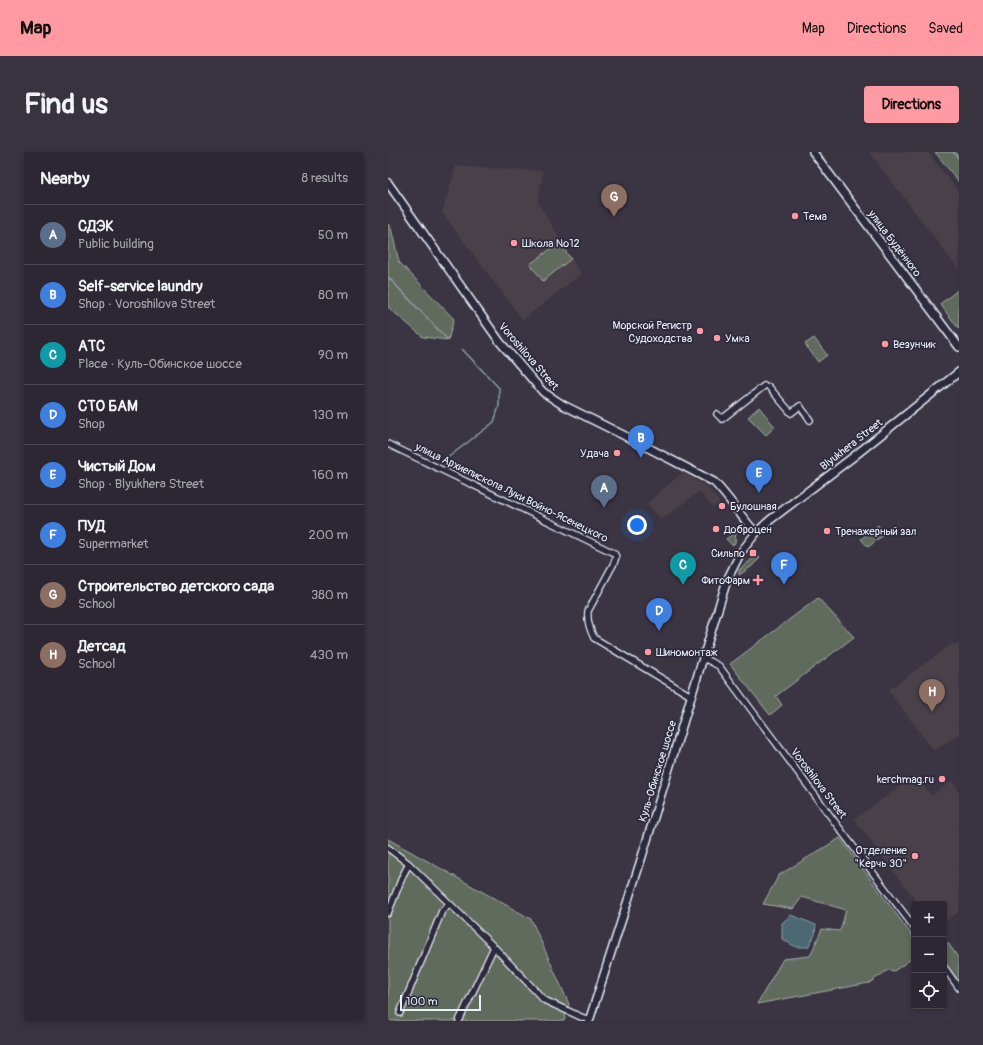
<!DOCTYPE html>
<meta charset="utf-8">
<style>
:root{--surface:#2c2732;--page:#38333e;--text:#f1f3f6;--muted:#a6a5ac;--line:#48444d;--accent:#ff9aa2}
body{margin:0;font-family:Pangolin,sans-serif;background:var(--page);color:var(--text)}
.controls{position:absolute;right:12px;bottom:12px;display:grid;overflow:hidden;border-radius:4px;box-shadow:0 2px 6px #0003}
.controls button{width:36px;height:36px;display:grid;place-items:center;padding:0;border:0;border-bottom:1px solid var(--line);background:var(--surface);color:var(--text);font:20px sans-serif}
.scale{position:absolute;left:12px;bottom:10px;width:81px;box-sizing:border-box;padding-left:4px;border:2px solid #e8f1f8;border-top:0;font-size:11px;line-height:14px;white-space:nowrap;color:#e8f1f8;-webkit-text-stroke:3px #2f2a3d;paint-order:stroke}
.you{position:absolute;left:249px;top:373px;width:14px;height:14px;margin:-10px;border:3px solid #fff;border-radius:50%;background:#1a73e8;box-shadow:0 0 0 6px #1a73e833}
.badge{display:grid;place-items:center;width:26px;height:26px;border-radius:50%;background:var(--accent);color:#fff;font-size:13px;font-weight:700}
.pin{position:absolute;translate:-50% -33px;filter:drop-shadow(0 1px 2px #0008)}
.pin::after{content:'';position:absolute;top:21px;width:14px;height:12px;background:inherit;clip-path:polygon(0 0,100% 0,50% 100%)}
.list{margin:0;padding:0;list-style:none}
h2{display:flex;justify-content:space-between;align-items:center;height:52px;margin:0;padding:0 16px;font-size:17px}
h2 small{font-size:13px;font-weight:400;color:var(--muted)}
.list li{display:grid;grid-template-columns:26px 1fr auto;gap:12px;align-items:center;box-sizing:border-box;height:60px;padding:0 16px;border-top:1px solid var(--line)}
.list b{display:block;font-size:15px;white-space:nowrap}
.list p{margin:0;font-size:13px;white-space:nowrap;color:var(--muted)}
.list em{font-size:13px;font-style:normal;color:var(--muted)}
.icon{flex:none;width:22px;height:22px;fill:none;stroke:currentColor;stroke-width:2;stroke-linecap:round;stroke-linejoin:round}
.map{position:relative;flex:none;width:571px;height:869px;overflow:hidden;border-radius:4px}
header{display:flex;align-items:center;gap:24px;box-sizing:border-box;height:56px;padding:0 20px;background:var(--accent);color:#111}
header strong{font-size:19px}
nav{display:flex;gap:22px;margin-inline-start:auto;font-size:14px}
.intro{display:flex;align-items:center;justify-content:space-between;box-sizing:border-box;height:96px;padding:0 24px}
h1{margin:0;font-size:28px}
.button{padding:10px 18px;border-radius:4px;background:var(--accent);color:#111;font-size:14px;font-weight:700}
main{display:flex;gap:24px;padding:0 24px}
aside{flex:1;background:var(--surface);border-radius:4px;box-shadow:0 2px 6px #0003}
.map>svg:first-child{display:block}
</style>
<header>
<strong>Map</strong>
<nav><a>Map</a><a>Directions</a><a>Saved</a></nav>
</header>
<div class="intro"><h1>Find us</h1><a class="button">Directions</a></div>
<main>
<aside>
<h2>Nearby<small>8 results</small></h2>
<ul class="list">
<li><span class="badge" style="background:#5c6f8a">A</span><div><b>СДЭК</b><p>Public building</p></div><em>50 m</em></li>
<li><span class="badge" style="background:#3f7fe0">B</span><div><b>Self-service laundry</b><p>Shop · Voroshilova Street</p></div><em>80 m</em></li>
<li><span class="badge" style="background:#0f9aa8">C</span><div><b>АТС</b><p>Place · Куль-Обинское шоссе</p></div><em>90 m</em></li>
<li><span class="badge" style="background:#3f7fe0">D</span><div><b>СТО БАМ</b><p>Shop</p></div><em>130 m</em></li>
<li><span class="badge" style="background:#3f7fe0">E</span><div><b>Чистый Дом</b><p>Shop · Blyukhera Street</p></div><em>160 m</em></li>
<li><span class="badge" style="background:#3f7fe0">F</span><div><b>ПУД</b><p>Supermarket</p></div><em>200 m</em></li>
<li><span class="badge" style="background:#8d6e63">G</span><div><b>Строительство детского сада</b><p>School</p></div><em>380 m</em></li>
<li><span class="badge" style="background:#8d6e63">H</span><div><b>Детсад</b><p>School</p></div><em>430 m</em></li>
</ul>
</aside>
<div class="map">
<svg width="571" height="869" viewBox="0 0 571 869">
<rect width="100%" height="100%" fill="#3b3442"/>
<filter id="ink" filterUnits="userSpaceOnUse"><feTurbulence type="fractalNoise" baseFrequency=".025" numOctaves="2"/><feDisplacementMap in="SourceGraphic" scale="8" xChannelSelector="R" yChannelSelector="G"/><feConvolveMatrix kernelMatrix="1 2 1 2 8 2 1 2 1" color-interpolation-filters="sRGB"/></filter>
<g filter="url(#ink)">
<path fill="#493f49" d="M 481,0 L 540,0 L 571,40 L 571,118 Z
M 68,14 L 155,19 L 150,50 L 193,122 L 135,168 L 54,61 Z
M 295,320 L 319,335 L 332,351 L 325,356 L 311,340 L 273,368 L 259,351 Z
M 564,492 L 571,493 L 571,582 L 546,599 L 500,538 Z
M 528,623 L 543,644 L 564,629 L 571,639 L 571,760 L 556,771 L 556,752 L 530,752 L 466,667 Z"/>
<path fill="#616a5d" stroke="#a4aeaa" d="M 547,0 L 571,0 L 571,30 Z
M 0,72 L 3,76 L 11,110 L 66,167 L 60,188 L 35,185 L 0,155 Z
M 171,91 L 183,107 L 155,129 L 142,112 Z
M 571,137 L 571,177 L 552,152 Z
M 426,186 L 439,203 L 430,210 L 417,192 Z
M 371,255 L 387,275 L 378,283 L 360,265 Z
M 490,373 L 497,382 L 480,395 L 473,387 Z
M 348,379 L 347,391 L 344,393 L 338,387 Z
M 369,403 L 372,406 L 363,415 L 351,423 L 351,418 Z
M 430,446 L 466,485 L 388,544 L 394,553 L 382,563 L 342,512 Z
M 452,686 L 526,786 L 526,805 L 506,819 L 500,818 L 481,831 L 369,852 L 395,807 L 422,804 L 434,777 L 452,779 L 458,758 L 414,745 L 405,757 L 375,752 L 391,723 Z
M 0,687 L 143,767 L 181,852 L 176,869 L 0,869 Z
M 560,791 L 571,807 L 571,831 L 556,810 L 556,794 Z"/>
<path fill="#4d6775" stroke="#8b9ea9" d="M 403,763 L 428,773 L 427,783 L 420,795 L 408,795 L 394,787 L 394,771 Z"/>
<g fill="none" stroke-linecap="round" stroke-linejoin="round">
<path stroke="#8b9ea9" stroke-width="1.5" d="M 565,0 L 571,7
M 0,125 L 60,188
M 58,307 L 106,270 L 111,254 L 111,236 L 74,197"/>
<defs>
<path id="minor" d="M 381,235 L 403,261 L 412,254 L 422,268
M 329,262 L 334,267 L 376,234
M 0,292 L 226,401 L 228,405 L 226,411 L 200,459 C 199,468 202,478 206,486 L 303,544
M 316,506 L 331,514 L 452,677 L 526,775
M 0,696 L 21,712 L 106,795 L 156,848 L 193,865 L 202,868
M 0,761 L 15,723 L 21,712
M 556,815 L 571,836
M 12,861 L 54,759 L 61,752
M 71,869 L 106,795"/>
<path id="major" d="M 425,0 L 571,195
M 0,31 L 112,190 L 155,240 L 175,253 L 251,291 L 326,330 C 341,345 353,365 368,381
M 201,869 L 252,711 L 339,428 L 353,400 L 368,381 L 382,368 L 465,305 L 571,220"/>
</defs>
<use href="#minor" stroke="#e8f1f8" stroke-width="8"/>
<use href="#major" stroke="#e8f1f8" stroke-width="10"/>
<use href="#minor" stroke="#2f2a3d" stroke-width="5.5"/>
<use href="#major" stroke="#2f2a3d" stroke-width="7"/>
</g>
</g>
<g fill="#ff9aa2" stroke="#2f2a3d" stroke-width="1.5">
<circle cx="407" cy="64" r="4"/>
<circle cx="126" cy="91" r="4"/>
<circle cx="312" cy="179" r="4"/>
<circle cx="329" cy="186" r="4"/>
<circle cx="497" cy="192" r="4"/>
<circle cx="229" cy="301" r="4"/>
<circle cx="334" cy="354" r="4"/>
<circle cx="328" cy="377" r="4"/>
<circle cx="439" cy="379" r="4"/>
<rect x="361" y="397" width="8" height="8" rx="2"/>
<path d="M368 422h4v4h4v4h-4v4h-4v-4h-4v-4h4z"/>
<circle cx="260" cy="500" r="4"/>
<circle cx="554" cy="627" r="4"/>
<circle cx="527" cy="704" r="4"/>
</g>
<g text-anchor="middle" stroke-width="3.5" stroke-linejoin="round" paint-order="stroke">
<g font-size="11" fill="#e8f1f8" stroke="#2f2a3d" text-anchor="start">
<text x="415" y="68">Тема</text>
<text x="134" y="95">Школа №12</text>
<text x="304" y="177" text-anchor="end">Морской Регистр<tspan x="304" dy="13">Судоходства</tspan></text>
<text x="337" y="190">Умка</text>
<text x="505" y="196">Везунчик</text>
<text x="221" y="305" text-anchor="end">Удача</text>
<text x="342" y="358">Булошная</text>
<text x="336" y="381">Доброцен</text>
<text x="447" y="383">Тренажерный зал</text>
<text x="357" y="405" text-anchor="end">Сильпо</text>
<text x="362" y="432" text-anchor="end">ФитоФарм</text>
<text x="268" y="504">Шиномонтаж</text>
<text x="546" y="631" text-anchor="end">kerchmag.ru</text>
<text x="519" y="702" text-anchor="end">Отделение<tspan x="519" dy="13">"Керчь 30"</tspan></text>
</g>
<g font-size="11" fill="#e8f1f8" stroke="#2f2a3d">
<text transform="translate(507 91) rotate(53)" y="4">улица Будённого</text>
<text transform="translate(141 204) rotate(49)" y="4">Voroshilova Street</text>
<text transform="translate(463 292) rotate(-38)" y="4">Blyukhera Street</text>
<text transform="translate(124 340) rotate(26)" y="4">улица Архиепископа Луки Войно-Ясенецкого</text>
<text transform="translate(269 619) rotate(-73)" y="4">Куль-Обинское шоссе</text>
<text transform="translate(431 631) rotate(53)" y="4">Voroshilova Street</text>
</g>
</g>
</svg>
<div class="controls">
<button>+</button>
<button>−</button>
<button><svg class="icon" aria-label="locate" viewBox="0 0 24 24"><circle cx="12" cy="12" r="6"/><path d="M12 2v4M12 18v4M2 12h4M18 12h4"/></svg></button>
</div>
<div class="scale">100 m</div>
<div class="you"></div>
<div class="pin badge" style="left:216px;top:356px;background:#5c6f8a">A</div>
<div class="pin badge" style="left:253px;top:306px;background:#3f7fe0">B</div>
<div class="pin badge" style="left:295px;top:433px;background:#0f9aa8">C</div>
<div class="pin badge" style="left:271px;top:479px;background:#3f7fe0">D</div>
<div class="pin badge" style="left:371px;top:341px;background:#3f7fe0">E</div>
<div class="pin badge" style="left:396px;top:433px;background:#3f7fe0">F</div>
<div class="pin badge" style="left:226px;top:65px;background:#8d6e63">G</div>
<div class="pin badge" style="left:544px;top:560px;background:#8d6e63">H</div>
</div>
</main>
